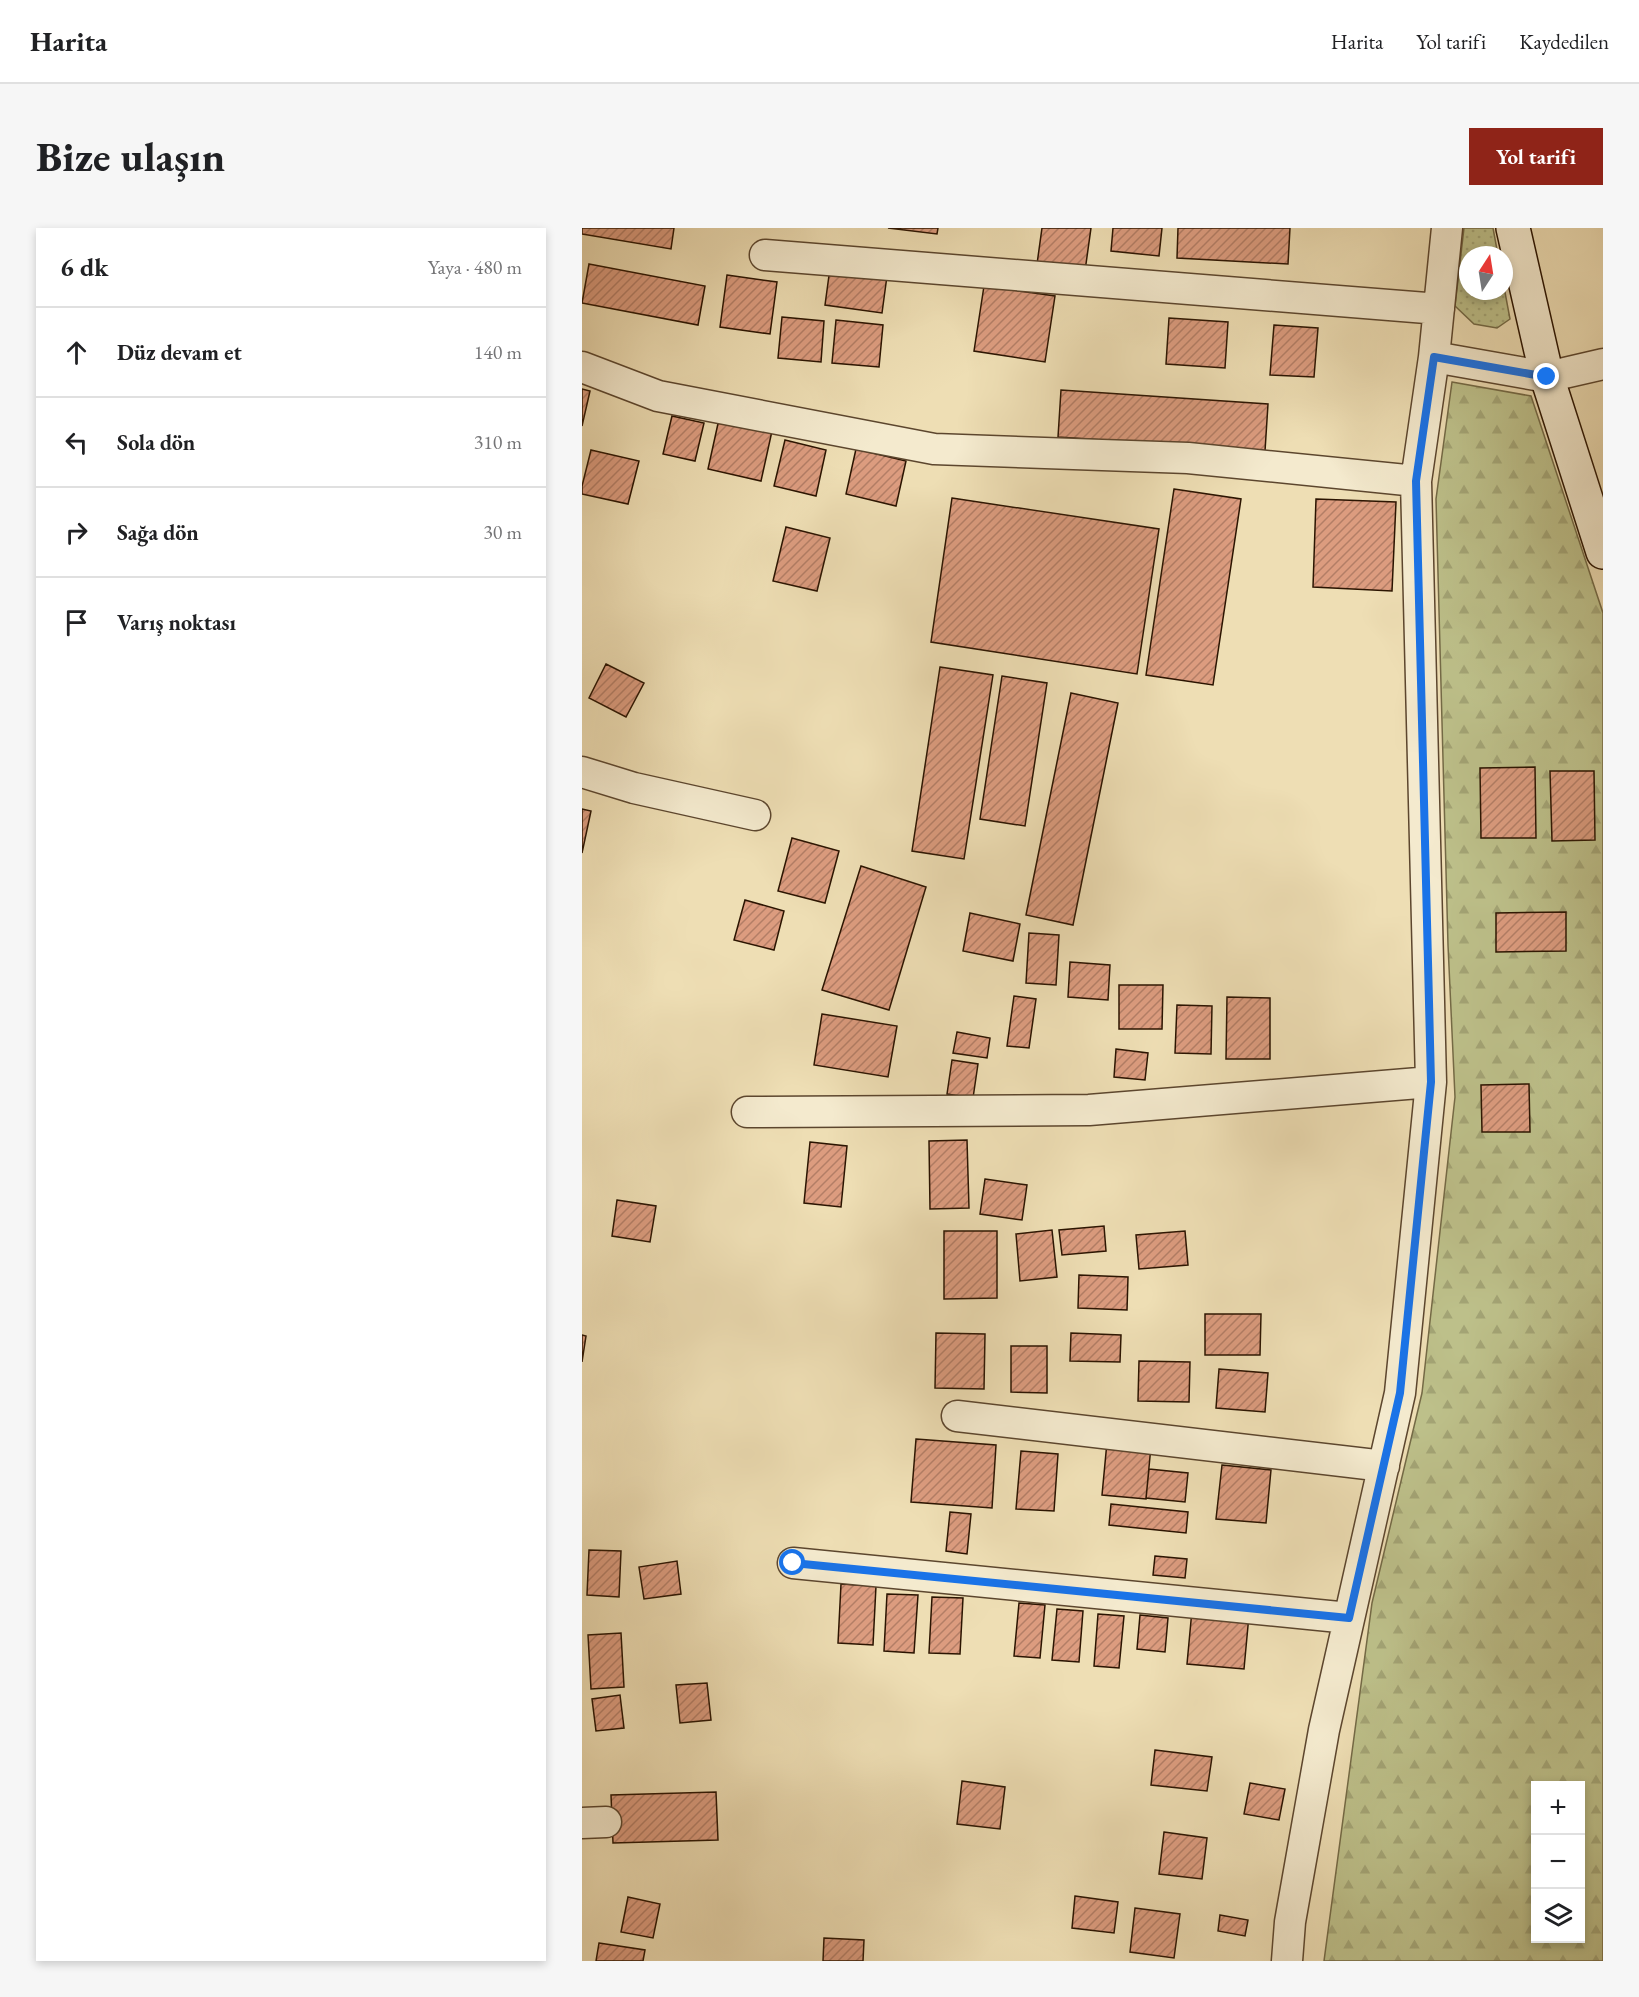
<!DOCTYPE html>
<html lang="tr">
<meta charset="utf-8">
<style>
:root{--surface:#fff;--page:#f6f6f6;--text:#202124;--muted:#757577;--line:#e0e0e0;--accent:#8f2418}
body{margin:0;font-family:"EB Garamond",serif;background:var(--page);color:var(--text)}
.controls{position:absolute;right:18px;bottom:18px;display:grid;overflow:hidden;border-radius:0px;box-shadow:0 3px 9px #0003}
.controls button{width:54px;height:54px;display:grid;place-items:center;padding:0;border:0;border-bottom:2px solid var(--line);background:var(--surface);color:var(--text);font:30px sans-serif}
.compass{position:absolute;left:877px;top:18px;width:54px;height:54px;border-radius:50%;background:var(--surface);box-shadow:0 3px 9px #0003;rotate:12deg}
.stop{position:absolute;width:18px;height:18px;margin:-14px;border:4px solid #1a73e8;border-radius:50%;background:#fff}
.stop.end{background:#1a73e8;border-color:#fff;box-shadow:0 2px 6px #0008}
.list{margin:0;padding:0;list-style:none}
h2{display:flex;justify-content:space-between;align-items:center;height:78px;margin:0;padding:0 24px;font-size:26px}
h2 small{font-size:20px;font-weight:400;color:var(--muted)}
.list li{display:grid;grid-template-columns:39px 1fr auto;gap:18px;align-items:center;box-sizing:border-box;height:90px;padding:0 24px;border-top:2px solid var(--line)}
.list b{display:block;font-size:22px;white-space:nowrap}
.list em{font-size:20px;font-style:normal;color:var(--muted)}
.icon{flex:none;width:33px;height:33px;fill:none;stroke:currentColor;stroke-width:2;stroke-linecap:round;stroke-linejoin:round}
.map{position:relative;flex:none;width:1021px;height:1733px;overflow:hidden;border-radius:0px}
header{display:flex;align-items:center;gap:36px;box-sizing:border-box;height:84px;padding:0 30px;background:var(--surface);border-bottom:2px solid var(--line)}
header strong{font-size:28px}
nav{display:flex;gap:33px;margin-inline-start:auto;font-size:21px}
.intro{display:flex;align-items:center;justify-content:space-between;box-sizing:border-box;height:144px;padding:0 36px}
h1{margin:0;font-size:42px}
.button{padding:15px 27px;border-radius:0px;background:var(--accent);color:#fff;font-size:21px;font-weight:700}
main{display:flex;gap:36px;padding:0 36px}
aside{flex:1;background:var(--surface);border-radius:0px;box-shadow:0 3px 9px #0003}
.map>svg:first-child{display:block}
</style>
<header>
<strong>Harita</strong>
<nav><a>Harita</a><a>Yol tarifi</a><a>Kaydedilen</a></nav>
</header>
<div class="intro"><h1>Bize ulaşın</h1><a class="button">Yol tarifi</a></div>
<main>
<aside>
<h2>6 dk<small>Yaya · 480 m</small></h2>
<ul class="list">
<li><svg class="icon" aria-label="ahead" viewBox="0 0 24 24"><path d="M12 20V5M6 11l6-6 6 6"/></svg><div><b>Düz devam et</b></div><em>140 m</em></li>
<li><svg class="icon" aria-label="left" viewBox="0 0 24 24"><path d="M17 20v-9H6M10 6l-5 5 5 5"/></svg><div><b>Sola dön</b></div><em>310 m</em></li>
<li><svg class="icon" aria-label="right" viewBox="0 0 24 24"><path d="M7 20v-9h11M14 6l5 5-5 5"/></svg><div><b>Sağa dön</b></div><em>30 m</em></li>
<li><svg class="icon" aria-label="arrive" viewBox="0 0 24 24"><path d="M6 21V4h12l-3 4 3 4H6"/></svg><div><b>Varış noktası</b></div></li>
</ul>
</aside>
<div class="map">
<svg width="1021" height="1733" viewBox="0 0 1021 1733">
<defs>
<pattern id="grass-dots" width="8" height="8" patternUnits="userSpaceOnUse" patternTransform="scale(1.5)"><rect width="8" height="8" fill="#bdc08a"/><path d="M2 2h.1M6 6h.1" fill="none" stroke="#a3a475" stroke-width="1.8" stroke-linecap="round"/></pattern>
<pattern id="forest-firs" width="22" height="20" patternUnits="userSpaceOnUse" patternTransform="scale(1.5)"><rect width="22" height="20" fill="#bdc08a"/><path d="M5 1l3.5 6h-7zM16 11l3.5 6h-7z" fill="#a3a475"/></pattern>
<pattern id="building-hatch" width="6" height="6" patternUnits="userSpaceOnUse" patternTransform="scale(1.5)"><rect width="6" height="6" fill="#dc9c7f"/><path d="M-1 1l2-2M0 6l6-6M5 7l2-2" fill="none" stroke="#b37e66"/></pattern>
</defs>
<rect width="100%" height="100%" fill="#eedeb4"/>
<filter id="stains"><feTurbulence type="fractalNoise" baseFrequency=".00333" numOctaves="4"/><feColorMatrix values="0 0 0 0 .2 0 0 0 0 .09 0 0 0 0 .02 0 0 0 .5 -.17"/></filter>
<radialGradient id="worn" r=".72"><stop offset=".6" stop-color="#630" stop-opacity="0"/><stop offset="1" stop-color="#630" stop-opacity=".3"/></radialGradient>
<path fill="url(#grass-dots)" stroke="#746a46" stroke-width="1.5" d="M 882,0 L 911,0 L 916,27 L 886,27 L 886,63 L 922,63 L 922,59 L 928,91 L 915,100 L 892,96 L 873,78 Z"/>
<path fill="url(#forest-firs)" stroke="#746a46" stroke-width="1.5" fill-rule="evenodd" d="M 870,154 L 949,168 L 1021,385 L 1021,1733 L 742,1733 L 790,1375 L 840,1165 L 873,869 L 866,717 L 854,271 ZM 954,1558 L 999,1558 L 999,1710 L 954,1710 Z"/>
<path fill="url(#building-hatch)" stroke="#2b1401" stroke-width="1.5" d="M 0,0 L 92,0 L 89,21 L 0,6 Z
M 306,0 L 356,0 L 355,6 Z
M 460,0 L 509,0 L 503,43 L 455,36 Z
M 531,0 L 580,0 L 577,28 L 529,23 Z
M 596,0 L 708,0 L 706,36 L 595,30 Z
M 7,36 L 123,58 L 116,97 L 0,75 Z
M 248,40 L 305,48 L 300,85 L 243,77 Z
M 145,47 L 195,54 L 188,106 L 138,99 Z
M 402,58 L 473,68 L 463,134 L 392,123 Z
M 200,89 L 242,93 L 239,134 L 196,130 Z
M 587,90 L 646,94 L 643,140 L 584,136 Z
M 254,92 L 301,97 L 297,139 L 250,135 Z
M 692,97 L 736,100 L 732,149 L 688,147 Z
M 0,161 L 8,163 L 0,198 Z
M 479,162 L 686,176 L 683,223 L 476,209 Z
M 90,188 L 122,195 L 113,233 L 81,226 Z
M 137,191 L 190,203 L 179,253 L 126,241 Z
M 203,212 L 244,222 L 234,268 L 192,258 Z
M 274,221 L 324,233 L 314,278 L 264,266 Z
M 9,222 L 57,233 L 46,276 L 0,266 L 0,258 Z
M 592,261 L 659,271 L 631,457 L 564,447 Z
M 370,270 L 577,301 L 555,446 L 349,414 Z
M 734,271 L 814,274 L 810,363 L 731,359 Z
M 204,299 L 248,310 L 235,363 L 191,353 Z
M 24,436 L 62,455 L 44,489 L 7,470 Z
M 358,439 L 411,447 L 382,631 L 330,623 Z
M 420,448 L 465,455 L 443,598 L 398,591 Z
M 489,465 L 536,475 L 491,697 L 444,687 Z
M 953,539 L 954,610 L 899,610 L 898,540 Z
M 968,543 L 1012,543 L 1013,612 L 970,613 Z
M 0,581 L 9,583 L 0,625 Z
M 210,610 L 257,623 L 243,675 L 196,663 Z
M 279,638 L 344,659 L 307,782 L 240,762 Z
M 163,672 L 202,683 L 192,722 L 152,712 Z
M 984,684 L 984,723 L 914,724 L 914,685 Z
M 388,685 L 438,696 L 431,733 L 381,723 Z
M 447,705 L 477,707 L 474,757 L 444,755 Z
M 488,734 L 528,737 L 526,772 L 486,769 Z
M 537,757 L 581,757 L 580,801 L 537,801 Z
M 432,768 L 454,771 L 447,820 L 425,818 Z
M 645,769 L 688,770 L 688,831 L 644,831 Z
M 595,777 L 630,778 L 629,826 L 593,825 Z
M 240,786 L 315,798 L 306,849 L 232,837 Z
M 375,804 L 408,810 L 405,830 L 371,825 Z
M 534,821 L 566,825 L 563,852 L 532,849 Z
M 370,832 L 396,836 L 391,870 L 365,866 Z
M 947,856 L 948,904 L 900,904 L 899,857 Z
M 385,912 L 387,980 L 348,981 L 347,913 Z
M 228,914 L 265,918 L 259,979 L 222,975 Z
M 403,951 L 445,957 L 440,992 L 398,986 Z
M 35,972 L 74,978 L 68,1014 L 30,1008 Z
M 522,998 L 524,1023 L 480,1027 L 477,1002 Z
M 470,1002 L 475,1049 L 438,1053 L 434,1006 Z
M 362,1003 L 415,1003 L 415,1070 L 362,1071 Z
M 603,1003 L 606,1037 L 557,1041 L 554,1007 Z
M 497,1047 L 546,1049 L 545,1082 L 496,1080 Z
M 623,1086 L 679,1086 L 678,1127 L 623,1127 Z
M 354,1105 L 403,1106 L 402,1161 L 353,1160 Z
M 489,1105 L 539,1107 L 538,1134 L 488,1133 Z
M 0,1107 L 4,1108 L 0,1134 Z
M 429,1118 L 465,1118 L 465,1165 L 429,1164 Z
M 557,1133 L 608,1134 L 607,1174 L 556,1173 Z
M 637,1141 L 686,1145 L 683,1184 L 634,1180 Z
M 334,1211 L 414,1217 L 410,1280 L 329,1274 Z
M 525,1214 L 569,1218 L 564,1271 L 520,1267 Z
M 439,1223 L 476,1226 L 472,1283 L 434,1281 Z
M 640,1237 L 689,1242 L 684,1295 L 634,1291 Z
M 567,1241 L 606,1245 L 603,1274 L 564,1270 Z
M 529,1276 L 606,1284 L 604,1305 L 527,1297 Z
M 368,1284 L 389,1286 L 385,1326 L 364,1323 Z
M 7,1322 L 39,1323 L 37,1369 L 5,1367 Z
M 573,1328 L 605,1331 L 603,1350 L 571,1347 Z
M 95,1333 L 99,1366 L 62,1371 L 57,1339 Z
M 259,1356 L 294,1358 L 291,1417 L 256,1415 Z
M 305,1366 L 336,1367 L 332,1425 L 302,1423 Z
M 350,1369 L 381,1370 L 378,1426 L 347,1425 Z
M 437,1375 L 463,1377 L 458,1430 L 432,1428 Z
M 475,1381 L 501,1383 L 497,1434 L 470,1432 Z
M 610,1382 L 667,1387 L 662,1441 L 605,1436 Z
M 516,1386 L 542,1388 L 537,1440 L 512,1438 Z
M 558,1387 L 586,1390 L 583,1424 L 555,1421 Z
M 39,1405 L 42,1459 L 9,1461 L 6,1407 Z
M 125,1455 L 129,1492 L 98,1495 L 94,1457 Z
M 38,1467 L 42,1500 L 14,1503 L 10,1471 Z
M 573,1522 L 630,1529 L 625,1563 L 569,1557 Z
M 380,1553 L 423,1559 L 418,1601 L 375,1596 Z
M 668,1555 L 703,1561 L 697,1592 L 662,1586 Z
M 134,1564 L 136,1612 L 31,1615 L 29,1567 Z
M 582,1604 L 625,1610 L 620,1651 L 577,1646 Z
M 493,1668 L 536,1674 L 532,1705 L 490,1700 Z
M 46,1669 L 78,1676 L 71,1710 L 39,1704 Z
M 553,1680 L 598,1686 L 592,1730 L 548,1724 Z
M 638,1687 L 666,1692 L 663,1708 L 636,1703 Z
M 242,1710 L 282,1712 L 281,1733 L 241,1733 Z
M 17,1715 L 63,1722 L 61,1733 L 14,1733 Z"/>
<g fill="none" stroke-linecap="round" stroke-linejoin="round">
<defs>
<path id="street" d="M 183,27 L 857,81
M 852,129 L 965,149 L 1021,136
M 0,139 L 76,168 L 352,221 L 606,230 L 834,253
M 0,544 L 52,560 L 173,587
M 165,884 L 507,882 L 849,854
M 375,1188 L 802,1238
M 211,1335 L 767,1390
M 0,1595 L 24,1594
M 705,1733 L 708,1694 L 742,1502 L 818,1165 L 849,854 L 834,253 L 852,129 L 865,0"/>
<path id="secondary" d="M 931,0 L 965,149 L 1021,324"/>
</defs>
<use href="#street" stroke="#5c462e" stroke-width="33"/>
<use href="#secondary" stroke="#2b1401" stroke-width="36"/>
<use href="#street" stroke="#f4eace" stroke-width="30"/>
<use href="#secondary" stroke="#f4eace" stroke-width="33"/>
</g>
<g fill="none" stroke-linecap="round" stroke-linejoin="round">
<path stroke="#1a73e8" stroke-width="8" d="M 211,1335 L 767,1390 L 818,1165 L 849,854 L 834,253 L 852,129 L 965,149"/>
</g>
<rect width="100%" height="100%" filter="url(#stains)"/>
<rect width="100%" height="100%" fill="url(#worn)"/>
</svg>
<div class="controls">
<button>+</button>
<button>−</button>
<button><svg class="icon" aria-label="layers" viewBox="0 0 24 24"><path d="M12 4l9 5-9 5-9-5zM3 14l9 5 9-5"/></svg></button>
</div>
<svg class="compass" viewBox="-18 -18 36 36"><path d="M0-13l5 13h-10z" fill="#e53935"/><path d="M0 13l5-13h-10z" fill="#757577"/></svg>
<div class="stop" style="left:211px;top:1335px"></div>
<div class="stop end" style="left:965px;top:149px"></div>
</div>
</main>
